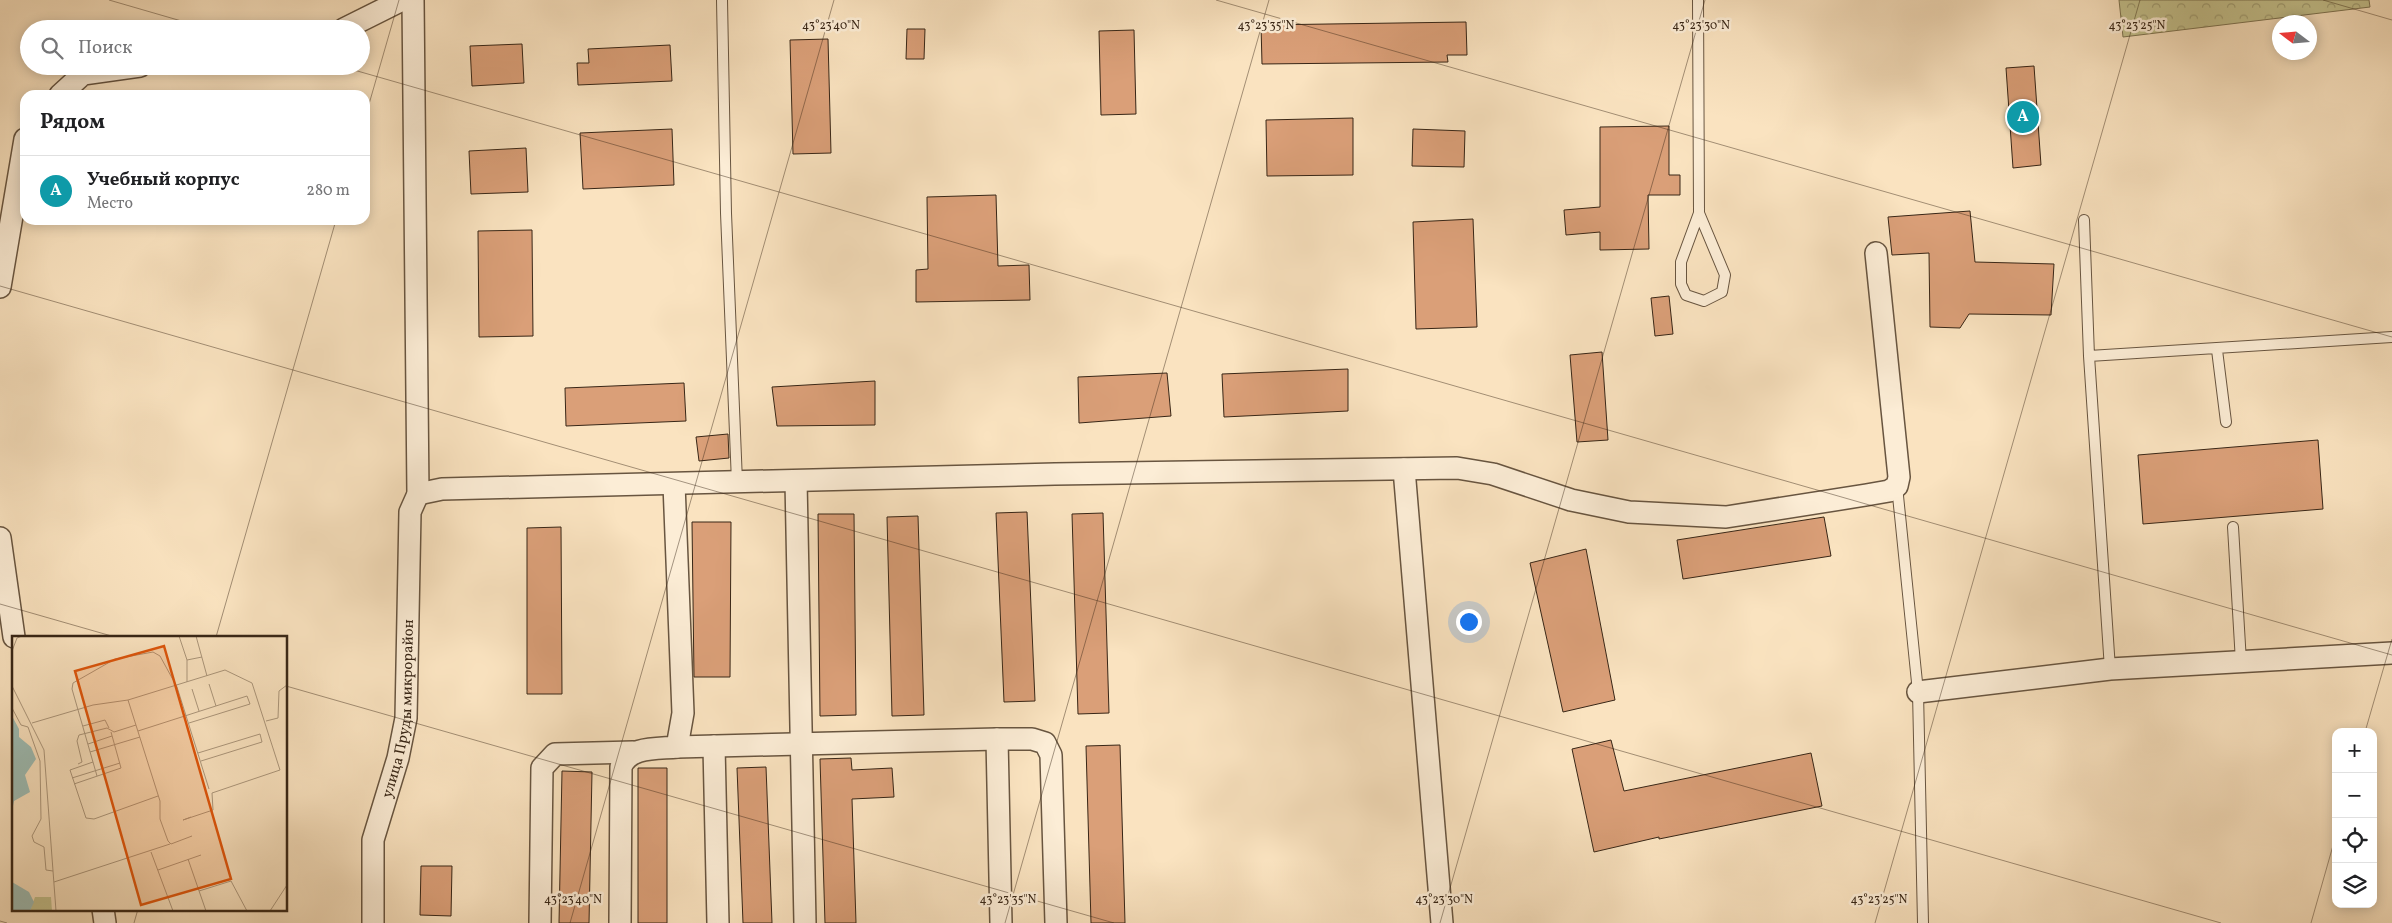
<!DOCTYPE html>
<html lang="ru">
<meta charset="utf-8">
<style>
:root{--surface:#fff;--page:#f2f2f2;--text:#202124;--muted:#757577;--line:#e0e0e0;--accent:#8f2418}
body{margin:0;font-family:Vollkorn,serif;background:var(--page);color:var(--text)}
.controls{position:absolute;right:15px;bottom:15px;display:grid;overflow:hidden;border-radius:10px;box-shadow:0 2px 12px #0003}
.controls button{width:45px;height:45px;display:grid;place-items:center;padding:0;border:0;border-bottom:1px solid var(--line);background:var(--surface);color:var(--text);font:25px sans-serif}
.compass{position:absolute;left:2272px;top:15px;width:45px;height:45px;border-radius:50%;background:var(--surface);box-shadow:0 2px 12px #0003;rotate:286deg}
.you{position:absolute;left:1468px;top:621px;width:18px;height:18px;margin:-12px;border:4px solid #fff;border-radius:50%;background:#1a73e8;box-shadow:0 0 0 8px #1a73e833}
.badge{display:grid;place-items:center;width:32px;height:32px;border-radius:50%;background:var(--accent);color:#fff;font-size:16px;font-weight:700}
.pin{position:absolute;translate:-50% -50%;border:2px solid #fff;box-shadow:0 1px 5px #0006}
.list{margin:0;padding:0;list-style:none}
h2{display:flex;justify-content:space-between;align-items:center;height:65px;margin:0;padding:0 20px;font-size:21px}
h2 small{font-size:16px;font-weight:400;color:var(--muted)}
.list li{display:grid;grid-template-columns:32px 1fr auto;gap:15px;align-items:center;box-sizing:border-box;height:70px;padding:0 20px;border-top:1px solid var(--line)}
.list b{display:block;font-size:19px;white-space:nowrap}
.list p{margin:0;font-size:16px;white-space:nowrap;color:var(--muted)}
.list em{font-size:16px;font-style:normal;color:var(--muted)}
.icon{flex:none;width:28px;height:28px;fill:none;stroke:currentColor;stroke-width:2;stroke-linecap:round;stroke-linejoin:round}
.map{position:relative;flex:none;width:2392px;height:923px;overflow:hidden}
.search{position:absolute;background:var(--surface);box-shadow:0 2px 12px #0003;left:20px;top:20px;width:350px;height:55px;display:flex;align-items:center;gap:12px;box-sizing:border-box;padding:0 18px;border-radius:28px;color:var(--muted);font-size:19px}
.panel{position:absolute;background:var(--surface);box-shadow:0 2px 12px #0003;left:20px;top:90px;width:350px;height:135px;border-radius:15px}
.map>svg:first-child{display:block}
</style>
<div class="map">
<svg width="2392" height="923" viewBox="0 0 2392 923">
<defs>
<pattern id="park-crowns" width="20" height="18" patternUnits="userSpaceOnUse" patternTransform="scale(1.25)"><rect width="20" height="18" fill="#c4c28e"/><path d="M2 6a3 3 0 1 1 6 0M12 15a3 3 0 1 1 6 0" fill="none" stroke="#a09d73"/></pattern>
</defs>
<rect width="100%" height="100%" fill="#fae3c0"/>
<filter id="stains"><feTurbulence type="fractalNoise" baseFrequency=".004" numOctaves="4"/><feColorMatrix values="0 0 0 0 .2 0 0 0 0 .09 0 0 0 0 .02 0 0 0 .5 -.17"/></filter>
<radialGradient id="worn" r=".72"><stop offset=".6" stop-color="#630" stop-opacity="0"/><stop offset="1" stop-color="#630" stop-opacity=".3"/></radialGradient>
<path fill="url(#park-crowns)" stroke="#7e7452" d="M 2119,0 L 2369,0 L 2370,7 L 2123,37 Z"/>
<path fill="#da9f78" stroke="#382616" d="M 1466,22 L 1467,55 L 1447,55 L 1448,62 L 1262,64 L 1261,25 Z
M 907,29 L 925,29 L 924,59 L 906,59 Z
M 1134,30 L 1136,114 L 1101,115 L 1099,31 Z
M 828,39 L 831,153 L 793,154 L 790,40 Z
M 522,44 L 524,83 L 472,86 L 470,46 Z
M 670,45 L 672,81 L 578,85 L 577,63 L 589,63 L 588,49 Z
M 2034,66 L 2041,165 L 2013,168 L 2006,68 Z
M 1353,118 L 1353,175 L 1267,176 L 1266,120 Z
M 1669,126 L 1669,175 L 1680,175 L 1680,195 L 1648,195 L 1649,249 L 1600,250 L 1600,232 L 1566,235 L 1564,210 L 1600,207 L 1600,127 Z
M 672,129 L 674,185 L 583,189 L 580,133 Z
M 1413,129 L 1465,131 L 1464,167 L 1412,166 Z
M 526,148 L 528,192 L 471,194 L 469,151 Z
M 996,195 L 998,266 L 1029,265 L 1030,300 L 916,302 L 916,270 L 928,269 L 927,197 Z
M 1970,211 L 1975,262 L 2054,264 L 2051,315 L 1969,314 L 1960,328 L 1930,327 L 1929,253 L 1892,255 L 1888,217 Z
M 1473,219 L 1477,327 L 1416,329 L 1413,222 Z
M 532,230 L 533,336 L 479,337 L 478,231 Z
M 1669,296 L 1673,334 L 1655,336 L 1651,298 Z
M 1602,352 L 1608,440 L 1577,442 L 1570,355 Z
M 1348,369 L 1348,411 L 1224,417 L 1222,374 Z
M 1167,373 L 1171,416 L 1079,423 L 1078,377 Z
M 875,381 L 875,425 L 777,426 L 772,387 Z
M 684,383 L 686,421 L 566,426 L 565,388 Z
M 728,434 L 729,458 L 699,461 L 696,437 Z
M 2318,440 L 2323,509 L 2143,524 L 2138,455 Z
M 1027,512 L 1035,701 L 1004,702 L 996,513 Z
M 1103,513 L 1109,713 L 1078,714 L 1072,514 Z
M 818,514 L 854,514 L 856,715 L 820,716 Z
M 918,516 L 924,715 L 892,716 L 887,517 Z
M 1824,517 L 1831,556 L 1683,579 L 1677,540 Z
M 692,522 L 731,522 L 730,677 L 694,677 Z
M 561,527 L 562,694 L 527,694 L 527,528 Z
M 1586,549 L 1615,700 L 1563,712 L 1530,563 Z
M 1611,740 L 1624,791 L 1811,753 L 1822,806 L 1659,839 L 1659,837 L 1594,852 L 1572,749 Z
M 1120,745 L 1125,923 L 1091,923 L 1086,746 Z
M 851,758 L 852,770 L 892,768 L 894,797 L 852,799 L 856,923 L 825,923 L 820,759 Z
M 766,767 L 772,923 L 743,923 L 737,768 Z
M 638,768 L 667,768 L 667,923 L 638,923 Z
M 562,771 L 592,772 L 589,923 L 559,923 Z
M 421,866 L 452,866 L 451,916 L 420,915 Z"/>
<g fill="none" stroke-linecap="round" stroke-linejoin="round">
<defs>
<path id="lane" d="M 722,0 L 726,213 L 737,482
M 1698,0 L 1699,213 L 1681,262 L 1681,284 L 1686,295 L 1704,301 L 1722,292 L 1725,275 L 1699,213
M 2084,220 L 2089,356 L 2110,669
M 2217,350 L 2226,422
M 2089,356 L 2392,337
M 1897,486 L 1918,692 L 1923,923
M 2233,527 L 2241,662"/>
<g id="street">
<path d="M 344,29 L 402,0"/>
<path d="M 60,95 L 83,74 L 140,66"/>
<path d="M 0,287 L 25,139"/>
<path d="M 1404,469 L 1442,923"/>
<path d="M 796,481 L 805,923"/>
<path d="M 418,494 L 442,489 L 1055,474 L 1457,468 L 1493,474 L 1571,500 L 1629,512 L 1726,517 L 1866,495 L 1889,491 L 1897,486 L 1899,477 L 1876,253"/>
<path d="M 0,538 L 14,637"/>
<path d="M 1918,692 L 2110,669 L 2392,653"/>
<path d="M 997,739 L 1001,923"/>
<path d="M 714,746 L 718,923"/>
<path d="M 677,747 L 997,739 L 1032,739 L 1045,743 L 1051,755 L 1056,923"/>
<path d="M 103,909 L 105,923"/>
<path id="s1" d="M 373,923 L 373,840 L 398,758 L 406,718 L 410,512 L 418,494 L 413,0"/>
<path d="M 540,923 L 542,768 L 555,754 L 633,752"/>
<path d="M 620,923 L 621,767 C 629,746 657,749 677,747 L 683,713 L 674,484"/>
</g>
</defs>
<use href="#lane" stroke="#685540" stroke-width="12"/>
<use href="#street" stroke="#685540" stroke-width="24"/>
<use href="#lane" stroke="#fcedd6" stroke-width="10"/>
<use href="#street" stroke="#fcedd6" stroke-width="21"/>
</g>
<path fill="none" stroke="#382616" stroke-width="1" stroke-opacity="0.45" d="M 109,0 L 209,29M 1216,0 L 2392,337M 2323,0 L 2392,20M 340,66 L 2392,655M 365,118 L 399,0M 0,286 L 2221,923M 0,604 L 115,637M 216,637 L 336,220M 286,686 L 1114,923M 2365,732 L 2392,639M 0,921 L 7,923M 134,923 L 138,909M 570,923 L 834,0M 1005,923 L 1269,0M 1440,923 L 1705,0M 1875,923 L 2140,0M 2311,923 L 2336,835"/>
<g text-anchor="middle" stroke-width="5" stroke-linejoin="round" paint-order="stroke">
<g font-size="15" fill="#382616" stroke="#fcedd6">
<text dy="5" stroke="none"><textPath href="#s1" startOffset="218">улица Пруды микрорайон</textPath></text>
</g>
</g>
<g transform="translate(12 636)">
<rect width="275" height="275" fill="#fae3c0"/>
<path d="M 23,261 L 39,261 L 40,275 L 18,275 Z" fill="#c4c28e"/>
<path d="M 0,80 L 7,93 L 7,101 L 19,111 L 24,123 L 13,139 L 18,156 L 2,165 L 0,175 ZM 0,246 L 17,256 L 22,266 L 18,275 L 0,275 Z" fill="#9ebeb6"/>
<path fill="none" stroke="#ac977c" stroke-width="1" d="M 167,0 L 175,24 L 175,46M 184,0 L 195,40M 0,15 L 5,2 L 10,0M 175,24 L 190,21M 197,48 L 204,70M 0,50 L 32,114 L 44,275M 180,53 L 187,75M 116,64 L 148,165 L 148,183 L 156,205 L 159,208 L 180,200M 0,72 L 9,89 L 16,91 L 28,125 L 29,183 L 20,200 L 22,206 L 32,211 L 34,234 L 41,235M 254,85 L 266,82 L 267,55 L 275,49M 20,87 L 81,69 L 116,64 L 213,34 L 240,47 L 268,134 L 200,157 L 201,174 L 171,184 L 179,181M 71,90 L 93,84 L 97,92M 126,95 L 235,60 L 238,68 L 177,87M 76,108 L 100,100M 78,116 L 128,101M 186,117 L 248,98 L 250,106 L 189,125M 81,126 L 58,134 L 74,182 L 82,183 L 146,160M 66,128 L 70,126 L 65,105 L 67,99 L 95,92 L 102,96 L 124,89M 85,140 L 60,53 L 61,47 L 103,23 L 141,16 L 148,20 L 165,51 L 197,153M 60,142 L 108,127M 62,148 L 109,132 L 99,96M 139,216 L 161,275M 176,223 L 194,275M 146,234 L 189,219M 42,246 L 158,208M 187,255 L 219,245 L 235,275M 258,275 L 275,249"/>
<path fill="#df560c" fill-opacity="0.15" stroke="#df560c" stroke-width="2.5" d="M 152,10 L 219,243 L 129,269 L 63,35 Z"/>
<rect width="275" height="275" fill="none" stroke="#382616" stroke-width="2.5"/>
</g>
<g font-size="12" text-anchor="middle" fill="#382616" stroke="#fcedd6" stroke-width="5" stroke-linejoin="round" paint-order="stroke">
<text x="831" y="29">43°23'40"N</text>
<text x="1266" y="29">43°23'35"N</text>
<text x="1701" y="29">43°23'30"N</text>
<text x="2137" y="29">43°23'25"N</text>
<text x="573" y="903">43°23'40"N</text>
<text x="1008" y="903">43°23'35"N</text>
<text x="1444" y="903">43°23'30"N</text>
<text x="1879" y="903">43°23'25"N</text>
</g>
<rect width="100%" height="100%" filter="url(#stains)"/>
<rect width="100%" height="100%" fill="url(#worn)"/>
</svg>
<div class="controls">
<button>+</button>
<button>−</button>
<button><svg class="icon" aria-label="locate" viewBox="0 0 24 24"><circle cx="12" cy="12" r="6"/><path d="M12 2v4M12 18v4M2 12h4M18 12h4"/></svg></button>
<button><svg class="icon" aria-label="layers" viewBox="0 0 24 24"><path d="M12 4l9 5-9 5-9-5zM3 14l9 5 9-5"/></svg></button>
</div>
<svg class="compass" viewBox="-18 -18 36 36"><path d="M0-13l5 13h-10z" fill="#e53935"/><path d="M0 13l5-13h-10z" fill="#757577"/></svg>
<div class="you"></div>
<div class="pin badge" style="left:2023px;top:117px;background:#0f9aa8">A</div>
<div class="search"><svg class="icon" aria-label="search" viewBox="0 0 24 24"><circle cx="10" cy="10" r="6"/><path d="M15 15l6 6"/></svg>Поиск</div>
<section class="panel">
<h2>Рядом<small></small></h2>
<ul class="list">
<li><span class="badge" style="background:#0f9aa8">A</span><div><b>Учебный корпус</b><p>Место</p></div><em>280 m</em></li>
</ul>
</section>
</div>
